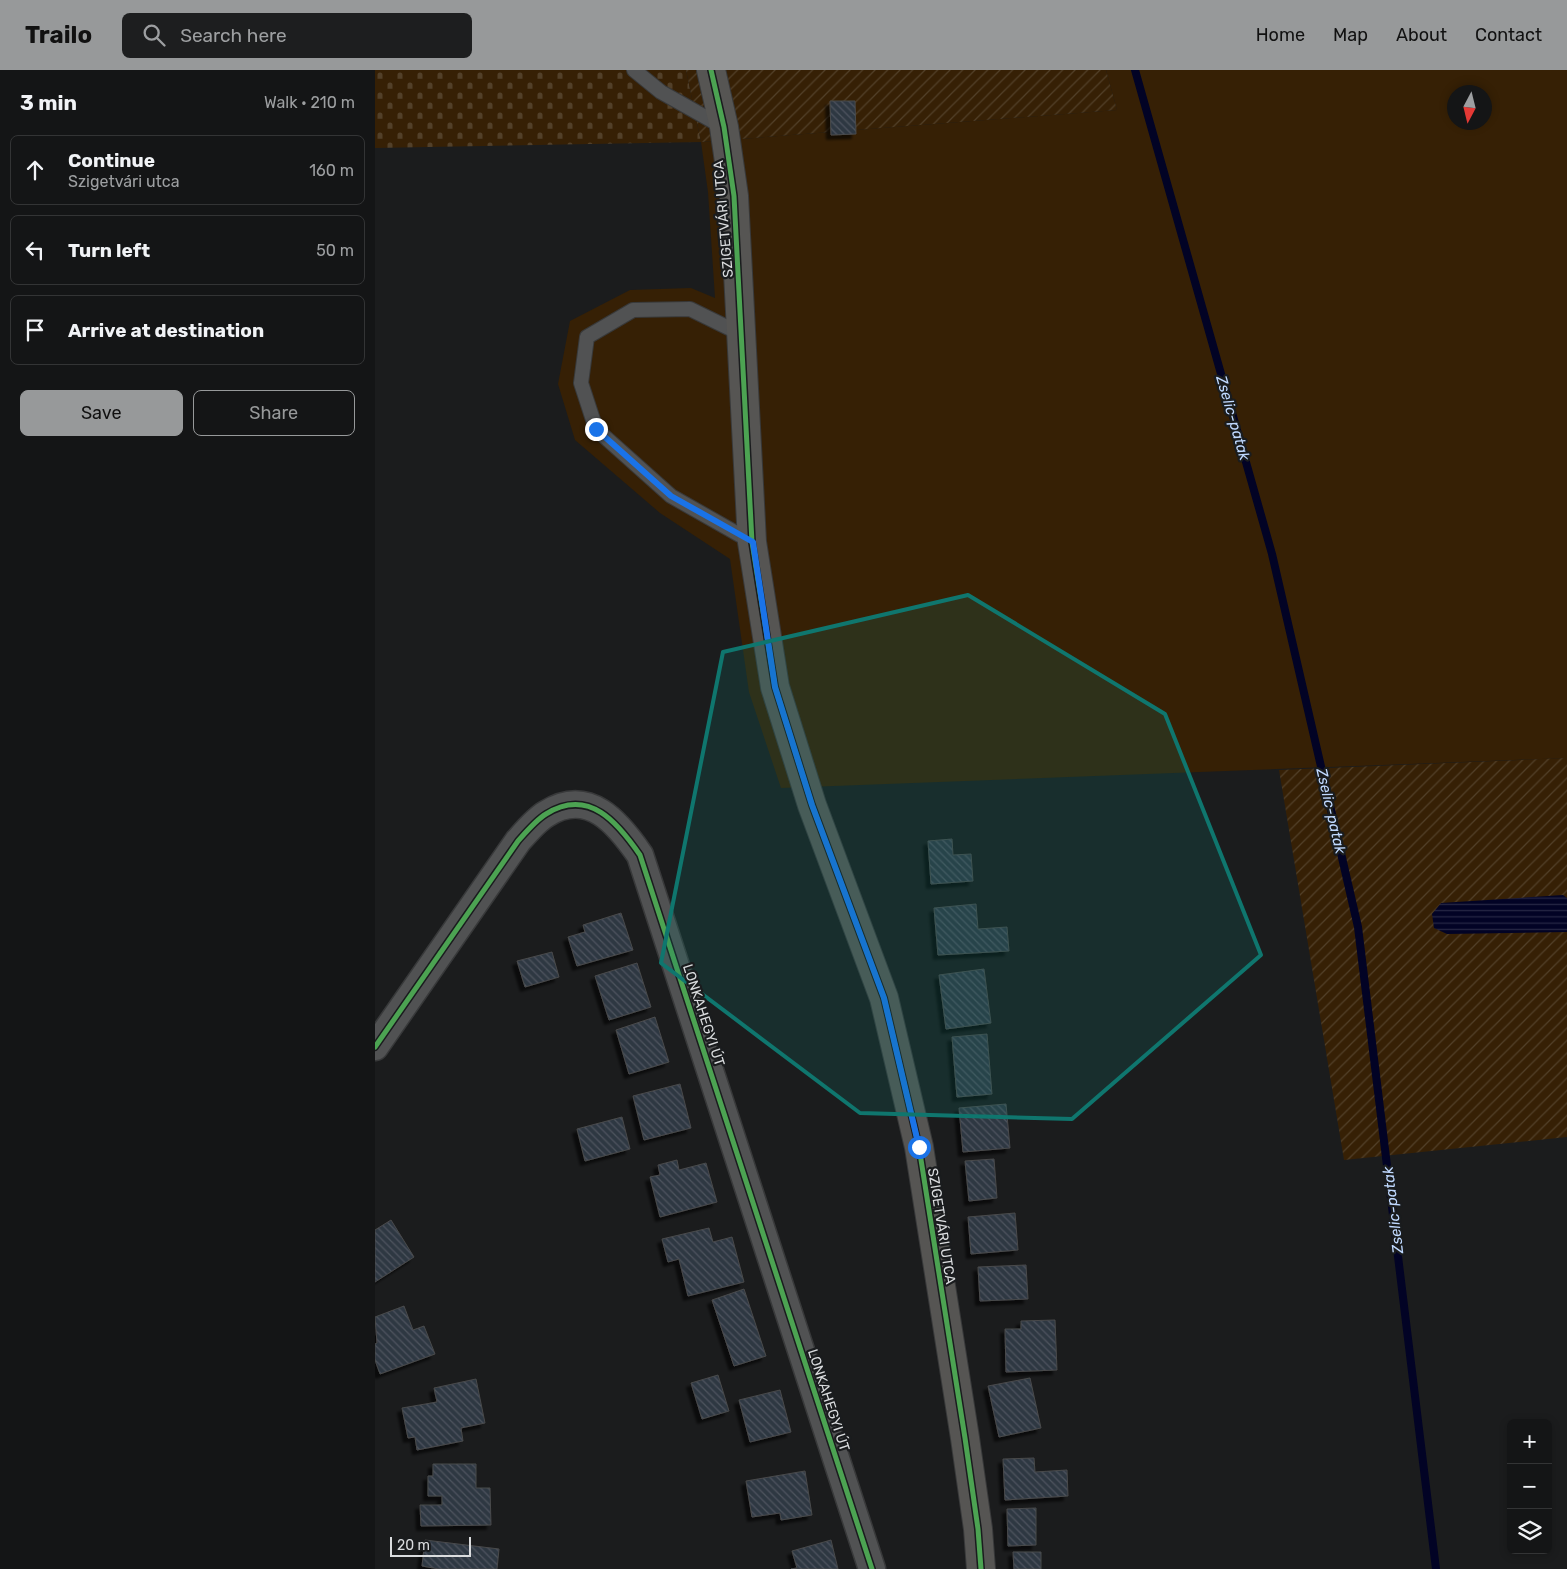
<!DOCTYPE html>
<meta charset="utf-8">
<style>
:root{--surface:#141516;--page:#1d1e1f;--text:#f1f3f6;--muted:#9d9fa1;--line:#333435;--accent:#97999a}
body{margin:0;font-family:Rubik,sans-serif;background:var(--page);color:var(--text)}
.controls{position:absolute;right:15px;bottom:15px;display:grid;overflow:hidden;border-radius:8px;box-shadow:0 2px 8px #0003}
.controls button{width:45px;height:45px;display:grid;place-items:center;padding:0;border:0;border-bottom:1px solid var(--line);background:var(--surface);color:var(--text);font:25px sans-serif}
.compass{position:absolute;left:1072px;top:15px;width:45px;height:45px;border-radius:50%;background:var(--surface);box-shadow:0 2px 8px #0003;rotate:187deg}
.scale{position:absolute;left:15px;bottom:12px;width:81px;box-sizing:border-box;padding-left:5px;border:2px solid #dadcde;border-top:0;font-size:14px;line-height:18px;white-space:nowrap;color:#dadcde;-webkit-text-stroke:4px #1a1c1e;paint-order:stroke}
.stop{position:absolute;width:15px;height:15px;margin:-11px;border:4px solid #1a73e8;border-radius:50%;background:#fff}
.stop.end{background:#1a73e8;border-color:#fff;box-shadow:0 1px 5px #0008}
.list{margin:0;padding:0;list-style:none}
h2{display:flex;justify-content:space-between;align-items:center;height:65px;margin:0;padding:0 20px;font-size:21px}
h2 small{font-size:16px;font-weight:400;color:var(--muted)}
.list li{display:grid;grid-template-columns:32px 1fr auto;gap:15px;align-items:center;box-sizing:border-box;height:70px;margin:0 10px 10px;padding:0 10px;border:1px solid var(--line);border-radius:8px}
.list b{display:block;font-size:19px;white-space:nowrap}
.list p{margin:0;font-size:16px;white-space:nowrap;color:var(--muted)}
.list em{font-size:16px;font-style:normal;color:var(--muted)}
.actions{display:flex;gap:10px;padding:15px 20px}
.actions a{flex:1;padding:11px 0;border:1px solid var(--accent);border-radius:8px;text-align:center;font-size:18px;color:var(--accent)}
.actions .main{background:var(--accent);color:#111}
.icon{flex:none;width:28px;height:28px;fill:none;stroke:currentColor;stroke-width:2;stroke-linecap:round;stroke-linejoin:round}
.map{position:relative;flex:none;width:1192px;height:1499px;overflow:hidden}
header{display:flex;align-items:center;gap:30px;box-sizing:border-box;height:70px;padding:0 25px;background:var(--accent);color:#111}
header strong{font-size:24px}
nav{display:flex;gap:28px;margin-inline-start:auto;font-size:18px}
.search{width:350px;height:45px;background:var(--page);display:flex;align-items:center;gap:12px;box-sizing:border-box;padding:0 18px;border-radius:8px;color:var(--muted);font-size:19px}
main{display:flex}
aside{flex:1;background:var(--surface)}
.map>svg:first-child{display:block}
</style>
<header>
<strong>Trailo</strong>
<div class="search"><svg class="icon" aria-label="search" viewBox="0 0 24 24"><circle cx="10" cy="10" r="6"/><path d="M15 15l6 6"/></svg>Search here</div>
<nav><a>Home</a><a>Map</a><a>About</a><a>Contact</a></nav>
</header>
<main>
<aside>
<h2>3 min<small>Walk · 210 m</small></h2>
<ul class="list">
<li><svg class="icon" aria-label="ahead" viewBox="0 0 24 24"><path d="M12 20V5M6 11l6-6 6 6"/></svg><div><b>Continue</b><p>Szigetvári utca</p></div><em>160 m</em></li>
<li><svg class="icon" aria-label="left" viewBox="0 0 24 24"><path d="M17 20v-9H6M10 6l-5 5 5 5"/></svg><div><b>Turn left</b></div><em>50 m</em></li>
<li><svg class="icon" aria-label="arrive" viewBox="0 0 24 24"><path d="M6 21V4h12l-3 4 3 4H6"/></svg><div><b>Arrive at destination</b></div></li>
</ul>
<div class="actions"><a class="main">Save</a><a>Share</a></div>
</aside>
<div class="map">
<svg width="1192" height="1499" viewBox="0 0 1192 1499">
<defs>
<pattern id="cemetery-stones" width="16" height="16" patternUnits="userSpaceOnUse" patternTransform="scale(1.25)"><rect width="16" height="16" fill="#362005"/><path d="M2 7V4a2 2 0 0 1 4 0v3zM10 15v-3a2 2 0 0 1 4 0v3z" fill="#524029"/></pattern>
<pattern id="garden-furrows" width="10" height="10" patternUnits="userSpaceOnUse" patternTransform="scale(1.25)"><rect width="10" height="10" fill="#362005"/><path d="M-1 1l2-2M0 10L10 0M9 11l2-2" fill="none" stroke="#524029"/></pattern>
<pattern id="water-rules" width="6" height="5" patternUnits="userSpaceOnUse" patternTransform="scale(1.25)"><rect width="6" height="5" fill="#020325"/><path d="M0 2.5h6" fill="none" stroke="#262744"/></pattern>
<pattern id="building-back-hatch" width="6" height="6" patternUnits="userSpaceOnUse" patternTransform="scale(1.25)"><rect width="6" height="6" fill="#2f3843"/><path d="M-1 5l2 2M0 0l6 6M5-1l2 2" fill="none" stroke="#4d545e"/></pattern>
<filter id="shadow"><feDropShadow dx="-4.5" dy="4.5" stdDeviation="1" flood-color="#0009"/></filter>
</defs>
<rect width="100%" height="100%" fill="#1b1c1d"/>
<path fill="#362005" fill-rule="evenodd" d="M 731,0 L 1192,0 L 1192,688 L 406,718 L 374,622 L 355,489 L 285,443 L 200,370 L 183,314 L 195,251 L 255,220 L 316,218 L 340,228 L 333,122 L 326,72 L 742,40 ZM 1080,22 L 1110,22 L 1110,52 L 1080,52 Z"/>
<path fill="url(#cemetery-stones)" d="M 0,0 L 311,0 L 326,72 L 0,78 Z"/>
<path fill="url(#garden-furrows)" d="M 311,0 L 731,0 L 742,40 L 326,72 Z
M 1192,688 L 1192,1067 L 969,1090 L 904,700 Z"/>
<path fill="url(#water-rules)" d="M 1188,825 L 1192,828 L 1192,862 L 1072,864 L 1059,858 L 1057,844 L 1066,833 Z"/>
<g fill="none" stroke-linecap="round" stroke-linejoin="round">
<path stroke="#020325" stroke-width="8" d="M 760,0 L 897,484 L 983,857 L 1061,1499"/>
</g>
<path fill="url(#building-back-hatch)" stroke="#494a4b" filter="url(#shadow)" d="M 455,31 L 480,31 L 481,64 L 456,65 Z
M 577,769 L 578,785 L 596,784 L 598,811 L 556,814 L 553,771 Z
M 601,834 L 603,859 L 632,857 L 634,881 L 563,885 L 559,838 Z
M 246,843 L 258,880 L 202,896 L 193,867 L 210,862 L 208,855 Z
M 177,882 L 184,907 L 150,917 L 142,891 Z
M 262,893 L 276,937 L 234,950 L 220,906 Z
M 609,899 L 616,953 L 571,959 L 564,905 Z
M 280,947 L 294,992 L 254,1004 L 241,960 Z
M 612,964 L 617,1024 L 582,1027 L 577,967 Z
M 305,1014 L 316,1058 L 269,1070 L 258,1026 Z
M 631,1034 L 635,1078 L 588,1082 L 584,1038 Z
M 247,1047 L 255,1079 L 210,1091 L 202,1059 Z
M 619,1089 L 622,1128 L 594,1131 L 590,1091 Z
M 302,1090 L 304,1100 L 331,1093 L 342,1132 L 285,1147 L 275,1107 L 285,1105 L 283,1095 Z
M 640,1143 L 643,1180 L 596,1184 L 593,1147 Z
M 16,1150 L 39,1187 L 0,1212 L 0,1160 Z
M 334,1158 L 338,1172 L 357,1167 L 369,1212 L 313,1226 L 304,1189 L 293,1192 L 287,1169 Z
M 651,1195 L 653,1229 L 605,1231 L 603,1197 Z
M 369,1219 L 391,1286 L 359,1296 L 337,1230 Z
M 29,1236 L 38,1260 L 49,1256 L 60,1284 L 5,1304 L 0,1290 L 0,1274 L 2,1273 L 0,1247 Z
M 680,1250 L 682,1300 L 631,1302 L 630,1259 L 646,1259 L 646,1251 Z
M 343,1305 L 354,1341 L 327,1349 L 316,1313 Z
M 655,1308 L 666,1358 L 624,1367 L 613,1316 Z
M 101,1309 L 110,1353 L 86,1358 L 88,1371 L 42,1380 L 40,1367 L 33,1368 L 27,1338 L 62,1332 L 59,1318 Z
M 405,1320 L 416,1362 L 375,1372 L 364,1330 Z
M 659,1388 L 660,1402 L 692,1400 L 693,1426 L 630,1430 L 628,1389 Z
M 58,1394 L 101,1394 L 101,1418 L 115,1418 L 116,1455 L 46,1456 L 45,1435 L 67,1435 L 67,1426 L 53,1426 L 53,1406 L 58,1406 Z
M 430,1401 L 437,1445 L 406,1450 L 405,1443 L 377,1447 L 371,1411 Z
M 661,1438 L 661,1475 L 633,1476 L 632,1439 Z
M 50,1470 L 124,1479 L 122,1499 L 64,1499 L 47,1496 Z
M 456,1470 L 463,1499 L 416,1499 L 422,1498 L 417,1481 Z
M 638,1482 L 666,1482 L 666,1499 L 639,1499 Z"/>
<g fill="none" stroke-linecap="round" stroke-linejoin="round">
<defs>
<path id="lane" d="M 259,0 L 286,22 L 348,57
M 368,265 L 315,239 L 258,240 L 212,267 L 206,313 L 221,359 L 296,426 L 377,472"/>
<path id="street" d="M 0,977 L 143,771 C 151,762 161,750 171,744 C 214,717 243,753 265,785 L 497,1499"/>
<path id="secondary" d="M 336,0 L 349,57 L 359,126 L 377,472 L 400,617 L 437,735 L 509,928 L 544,1077 L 590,1368 L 603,1459 L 606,1499"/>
</defs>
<use href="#lane" stroke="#38393a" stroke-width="16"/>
<use href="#street" stroke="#38393a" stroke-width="29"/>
<use href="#secondary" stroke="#38393a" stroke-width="30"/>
<use href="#lane" stroke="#515253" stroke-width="14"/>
<use href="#street" stroke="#515253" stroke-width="26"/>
<use href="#secondary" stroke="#565553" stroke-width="28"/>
<defs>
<path id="cycleway" d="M 336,0 L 349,57 L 359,126 L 377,472 L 400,617 L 437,735 L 509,928 L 544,1077 L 590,1368 L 603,1459 L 606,1499
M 0,977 L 143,771 C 151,762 161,750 171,744 C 214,717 243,753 265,785 L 497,1499"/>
</defs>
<use href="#cycleway" stroke="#1a1c1e" stroke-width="8"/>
<use href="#cycleway" stroke="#4ca352" stroke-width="5"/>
</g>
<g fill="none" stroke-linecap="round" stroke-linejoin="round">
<path stroke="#1a73e8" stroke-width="6" d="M 221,359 L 296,426 L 378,472 L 400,617 L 437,735 L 509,928 L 544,1077"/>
</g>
<path fill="#0f766e" fill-opacity="0.2" stroke="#0f766e" stroke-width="4" stroke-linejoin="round" d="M 593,525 L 790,644 L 886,885 L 697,1049 L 485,1043 L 286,893 L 348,582 Z"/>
<g text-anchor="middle" stroke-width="4.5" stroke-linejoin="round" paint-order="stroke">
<g font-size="14" fill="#dadcde" stroke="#1a1c1e">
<text transform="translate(348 149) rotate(-95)" y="5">SZIGETVÁRI UTCA</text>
<text transform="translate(329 945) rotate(72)" y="5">LONKAHEGYI ÚT</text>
<text transform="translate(567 1156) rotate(81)" y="5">SZIGETVÁRI UTCA</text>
<text transform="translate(454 1330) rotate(72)" y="5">LONKAHEGYI ÚT</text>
</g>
<g font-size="15" font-style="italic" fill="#c0d9ff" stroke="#1a1c1e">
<text transform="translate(858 348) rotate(74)" y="5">Zselic-patak</text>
<text transform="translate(956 741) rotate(77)" y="5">Zselic-patak</text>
<text transform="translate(1018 1140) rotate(-97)" y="5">Zselic-patak</text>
</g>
</g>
</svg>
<div class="controls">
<button>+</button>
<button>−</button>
<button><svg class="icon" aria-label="layers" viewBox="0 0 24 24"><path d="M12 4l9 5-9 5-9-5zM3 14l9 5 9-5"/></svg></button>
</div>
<svg class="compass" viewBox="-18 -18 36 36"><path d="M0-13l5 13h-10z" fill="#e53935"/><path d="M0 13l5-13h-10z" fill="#9d9fa1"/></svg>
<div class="scale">20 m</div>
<div class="stop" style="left:544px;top:1077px"></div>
<div class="stop end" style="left:221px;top:359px"></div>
</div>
</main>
